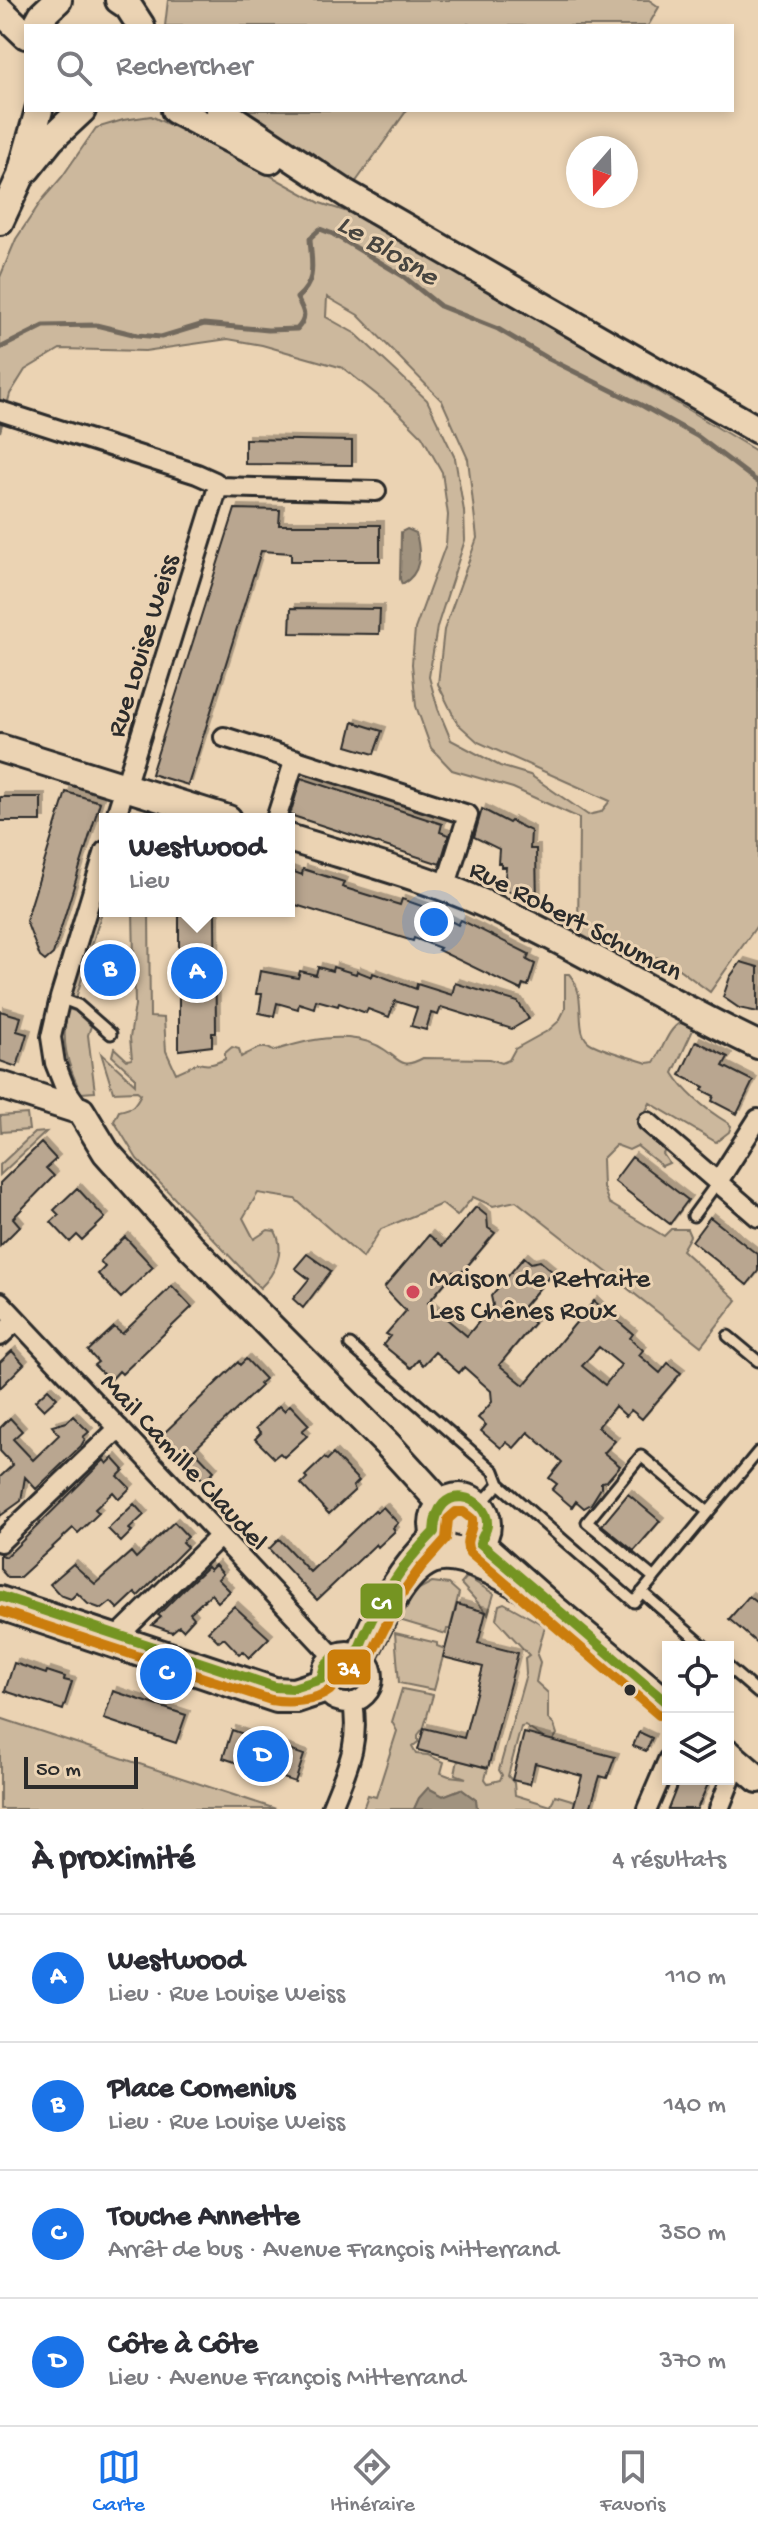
<!DOCTYPE html>
<html lang="fr">
<meta charset="utf-8">
<style>
:root{--surface:#fff;--page:#f2f2f3;--text:#2b2b33;--muted:#7c7c81;--line:#e1e1e2;--accent:#1a73e8}
body{margin:0;font-family:"Gochi Hand",sans-serif;background:var(--page);color:var(--text)}
.controls{position:absolute;right:24px;bottom:24px;display:grid;overflow:hidden;border-radius:0px;box-shadow:0 4px 12px #0003}
.controls button{width:72px;height:72px;display:grid;place-items:center;padding:0;border:0;border-bottom:2px solid var(--line);background:var(--surface);color:var(--text);font:40px sans-serif}
.compass{position:absolute;left:566px;top:136px;width:72px;height:72px;border-radius:50%;background:var(--surface);box-shadow:0 4px 12px #0003;rotate:200deg}
.scale{position:absolute;left:24px;bottom:20px;width:114px;box-sizing:border-box;padding-left:8px;border:4px solid #2b2b2b;border-top:0;font-size:22px;line-height:28px;white-space:nowrap;color:#2b2b2b;-webkit-text-stroke:6px #ebd3b3;paint-order:stroke}
.you{position:absolute;left:434px;top:922px;width:28px;height:28px;margin:-20px;border:6px solid #fff;border-radius:50%;background:#1a73e8;box-shadow:0 0 0 12px #1a73e833}
.badge{display:grid;place-items:center;width:52px;height:52px;border-radius:50%;background:var(--accent);color:#fff;font-size:26px;font-weight:700}
.pin{position:absolute;translate:-50% -50%;border:4px solid #fff;box-shadow:0 2px 8px #0006}
.popup{position:absolute;left:99px;top:813px;width:196px;height:104px;box-sizing:border-box;display:grid;place-content:center;border-radius:0px;background:var(--surface);filter:drop-shadow(0 2px 6px #0005);font-size:26px;white-space:nowrap;color:var(--muted)}
.popup b{font-size:30px;color:var(--text)}
.popup::after{content:'';position:absolute;left:50%;top:100%;margin-left:-16px;border:16px solid transparent;border-top-color:var(--surface)}
.list{margin:0;padding:0;list-style:none}
h2{display:flex;justify-content:space-between;align-items:center;height:104px;margin:0;padding:0 32px;font-size:34px}
h2 small{font-size:26px;font-weight:400;color:var(--muted)}
.list li{display:grid;grid-template-columns:52px 1fr auto;gap:24px;align-items:center;box-sizing:border-box;height:128px;padding:0 32px;border-top:2px solid var(--line)}
.list b{display:block;font-size:30px;white-space:nowrap}
.list p{margin:0;font-size:26px;white-space:nowrap;color:var(--muted)}
.list em{font-size:26px;font-style:normal;color:var(--muted)}
.icon{flex:none;width:44px;height:44px;fill:none;stroke:currentColor;stroke-width:2;stroke-linecap:round;stroke-linejoin:round}
.map{position:relative;flex:none;width:758px;height:1809px;overflow:hidden}
.search{position:absolute;background:var(--surface);box-shadow:0 4px 12px #0003;left:24px;right:24px;top:24px;height:88px;display:flex;align-items:center;gap:20px;box-sizing:border-box;padding:0 28px;border-radius:0px;color:var(--muted);font-size:30px}
.sheet{height:616px;background:var(--surface)}
nav{display:flex;justify-content:space-around;align-items:center;box-sizing:border-box;height:112px;border-top:2px solid var(--line);background:var(--surface);font-size:22px;color:var(--muted)}
nav a{display:grid;justify-items:center;gap:4px}
nav .on{color:var(--accent)}
.map>svg:first-child{display:block}
</style>
<div class="map">
<svg width="758" height="1809" viewBox="0 0 758 1809">
<defs>
<filter id="shadow"><feDropShadow dx="4" dy="-4" stdDeviation="0" flood-color="#0004"/></filter>
</defs>
<rect width="100%" height="100%" fill="#ebd3b3"/>
<filter id="ink" filterUnits="userSpaceOnUse"><feTurbulence type="fractalNoise" baseFrequency=".0125" numOctaves="2"/><feDisplacementMap in="SourceGraphic" scale="16" xChannelSelector="R" yChannelSelector="G"/><feConvolveMatrix kernelMatrix="1 2 1 2 8 2 1 2 1" color-interpolation-filters="sRGB"/></filter>
<g filter="url(#ink)">
<path fill="#ccb89d" stroke="#7c7264" stroke-width="2" fill-rule="evenodd" d="M 168,0 L 649,0 L 659,7 L 648,26 L 472,26 L 468,24 L 466,26 L 165,26 Z
M 243,110 L 407,110 L 355,183 Z
M 151,116 L 233,155 L 320,203 L 354,214 L 537,319 L 758,452 L 758,924 L 710,992 L 664,958 L 635,956 L 578,942 L 579,818 L 513,788 L 452,770 L 431,748 L 416,706 L 412,664 L 415,629 L 446,544 L 448,515 L 442,472 L 422,436 L 396,410 L 343,368 L 262,345 L 228,339 L 145,351 L 60,349 L 25,370 L 10,394 L 0,432 L 0,277 L 16,239 L 42,200 L 62,177 L 96,128 L 123,120 ZM 327,297 L 358,315 L 442,401 L 468,459 L 477,538 L 444,630 L 438,684 L 457,723 L 478,742 L 610,801 L 601,812 L 588,815 L 530,775 L 500,766 L 451,740 L 438,709 L 429,677 L 437,627 L 465,540 L 464,511 L 455,458 L 427,400 L 356,334 L 326,317 Z
M 100,895 L 105,897 L 105,902 L 76,998 L 71,996 Z
M 133,911 L 149,911 L 150,1017 L 164,1018 L 166,1051 L 176,1073 L 198,1063 C 209,1066 215,1064 225,1059 L 225,1053 L 232,1047 L 239,1049 L 241,1057 C 251,1052 263,1043 273,1051 C 298,1043 322,1036 348,1038 C 360,1039 375,1043 385,1050 C 400,1060 401,1070 423,1058 L 490,1059 L 502,1063 L 509,1060 L 515,1049 L 549,1030 L 559,1021 L 565,1009 L 565,974 L 569,974 C 590,997 571,1034 592,1044 C 608,1052 630,1057 647,1063 L 654,1062 C 663,1050 667,1030 680,1023 L 689,1025 L 693,1030 L 673,1073 C 686,1094 705,1109 728,1123 L 731,1126 L 729,1132 L 716,1142 L 650,1103 L 641,1121 L 666,1148 L 663,1154 L 669,1163 L 662,1166 L 637,1146 L 629,1150 L 616,1145 L 602,1159 L 603,1187 L 609,1203 L 664,1236 L 671,1229 L 687,1229 L 690,1236 L 682,1250 L 737,1300 L 701,1346 L 516,1201 L 493,1206 L 473,1197 L 457,1216 L 442,1204 L 381,1229 L 363,1258 L 295,1199 L 258,1193 L 243,1218 L 254,1239 L 268,1230 L 275,1231 C 286,1251 275,1274 260,1288 L 137,1159 L 114,1121 L 119,1111 C 133,1108 134,1107 141,1094 L 137,1091 L 113,1092 L 101,1053 L 135,1084 L 135,1077 L 112,1056 L 114,1048 L 127,1060 L 132,1059 L 130,1038 L 135,1005 Z
M 68,1009 L 75,1011 L 91,1026 L 88,1035 L 95,1092 L 81,1093 C 67,1065 60,1039 68,1009 Z
M 27,1114 L 29,1130 L 1,1132 L 0,1116 Z
M 46,1132 L 0,1175 L 0,1165 L 34,1133 Z
M 467,1577 L 494,1594 L 488,1614 L 461,1584 Z
M 432,1582 L 449,1584 L 459,1593 L 450,1629 L 447,1629 L 446,1634 L 399,1620 L 417,1590 Z
M 504,1603 L 545,1626 L 537,1655 L 540,1662 L 536,1682 L 548,1693 L 548,1719 L 554,1725 L 557,1734 L 552,1742 L 542,1741 L 542,1737 L 525,1726 L 521,1727 L 508,1776 L 514,1783 L 515,1795 L 551,1806 L 555,1795 L 575,1801 L 573,1809 L 477,1809 L 476,1800 L 461,1789 L 443,1796 L 428,1788 L 419,1798 L 414,1809 L 363,1809 L 368,1795 L 376,1797 L 397,1731 L 392,1722 L 402,1689 L 433,1695 L 424,1727 L 418,1735 L 418,1742 L 412,1747 L 416,1754 L 428,1755 L 444,1762 L 441,1773 L 449,1776 L 466,1778 L 455,1774 L 458,1760 L 488,1768 L 485,1779 L 488,1783 L 500,1780 L 502,1775 L 499,1770 L 526,1674 L 525,1658 L 529,1655 L 496,1619 L 499,1605 Z
M 395,1633 L 437,1643 L 437,1646 L 445,1649 L 434,1690 L 399,1683 Z
M 0,1718 L 276,1809 L 0,1809 Z"/>
<path fill="#a1937f" stroke="#72695d" stroke-width="2" d="M 407,529 L 416,533 C 421,553 422,574 402,584 L 400,579 L 401,532 Z
M 428,1788 L 443,1796 L 461,1789 L 476,1800 L 477,1809 L 414,1809 L 419,1798 Z"/>
<g fill="none" stroke-linecap="round" stroke-linejoin="round">
<path stroke="#72695d" stroke-width="5" d="M 0,348 L 44,326 L 96,325 L 137,335 L 161,337 L 204,324 L 268,330 L 297,329 C 308,317 304,311 297,298 C 318,281 311,262 310,238 L 320,229 L 333,234 L 403,276 L 440,306 L 498,329 L 549,359 L 643,406 L 697,436 L 758,482"/>
</g>
<path fill="#b9a690" stroke="#2b2b2b" stroke-width="2" fill-rule="evenodd" filter="url(#shadow)" d="M 245,439 L 352,441 L 352,465 L 245,464 Z
M 235,509 L 280,510 L 279,525 L 380,525 L 380,561 L 291,561 L 291,553 L 261,551 L 188,785 L 151,774 Z
M 291,608 L 380,609 L 379,634 L 290,633 Z
M 353,722 L 382,731 L 374,754 L 347,746 Z
M 301,778 L 442,824 L 440,832 L 449,835 L 440,864 L 290,815 Z
M 66,792 L 100,802 L 53,954 L 45,961 L 40,957 L 26,921 Z
M 0,797 L 41,797 L 41,821 L 0,821 Z
M 482,809 L 509,823 L 511,821 L 531,831 L 530,849 L 536,849 L 537,905 L 504,889 L 506,867 L 501,867 L 501,863 L 498,863 L 499,849 L 474,837 Z
M 303,869 L 344,882 L 342,887 L 400,905 L 402,899 L 427,908 L 458,925 L 461,920 L 529,954 L 527,960 L 535,964 L 528,986 L 523,984 L 521,990 L 438,950 L 440,948 L 414,938 L 413,941 L 289,903 L 289,870 L 302,875 Z
M 179,911 L 215,913 L 216,1033 L 212,1033 L 212,1046 L 179,1050 Z
M 741,962 L 758,967 L 758,1012 L 739,1008 L 723,997 L 730,977 Z
M 318,967 L 332,971 L 333,967 L 356,974 L 357,971 L 372,977 L 373,973 L 416,989 L 417,984 L 452,995 L 455,983 L 518,1002 L 529,1019 L 512,1029 L 441,1007 L 438,1015 L 431,1013 L 426,1030 L 411,1026 L 417,1008 L 395,1001 L 389,1017 L 368,1009 L 366,1013 L 339,1003 L 338,1006 L 316,1000 L 314,1008 L 299,1003 L 298,1009 L 277,1003 L 274,1016 L 259,1013 L 262,994 L 256,994 L 260,971 L 298,978 L 300,971 L 316,975 Z
M 0,1011 L 21,1017 L 17,1031 L 27,1034 L 17,1067 L 0,1061 Z
M 696,1041 L 728,1057 L 723,1066 L 753,1081 L 737,1114 L 712,1101 L 714,1096 L 702,1090 L 704,1087 L 680,1075 Z
M 41,1143 L 56,1159 L 46,1168 L 54,1176 L 13,1218 L 20,1226 L 0,1246 L 0,1183 Z
M 632,1157 L 688,1200 L 670,1224 L 614,1181 Z
M 77,1188 L 105,1218 L 82,1240 L 77,1235 L 70,1242 L 51,1222 L 59,1215 L 54,1210 Z
M 476,1207 L 487,1216 L 488,1228 L 495,1233 L 463,1271 L 454,1272 L 428,1303 L 467,1336 L 493,1305 L 491,1296 L 524,1257 L 531,1263 L 540,1261 L 553,1272 L 520,1311 L 534,1323 L 499,1365 L 524,1385 L 594,1301 L 633,1334 L 630,1338 L 643,1350 L 639,1355 L 660,1373 L 668,1363 L 681,1373 L 642,1419 L 631,1410 L 626,1416 L 615,1406 L 598,1427 L 615,1441 L 604,1453 L 620,1466 L 607,1481 L 601,1482 L 601,1488 L 591,1504 L 584,1508 L 576,1501 L 572,1507 L 552,1490 L 557,1484 L 549,1478 L 562,1462 L 528,1432 L 514,1448 L 506,1442 L 501,1448 L 481,1431 L 486,1425 L 478,1418 L 492,1402 L 491,1391 L 464,1367 L 459,1373 L 435,1352 L 423,1365 L 418,1360 L 411,1368 L 383,1345 L 390,1336 L 386,1334 L 406,1311 L 384,1288 L 429,1235 L 442,1246 ZM 599,1347 L 621,1365 L 605,1385 L 582,1366 Z
M 710,1217 L 758,1255 L 758,1271 L 747,1285 L 692,1241 Z
M 125,1237 L 153,1267 L 121,1298 L 98,1274 L 105,1267 L 100,1261 Z
M 307,1254 L 331,1271 L 303,1308 L 293,1299 L 309,1279 L 295,1268 Z
M 172,1286 L 192,1307 L 122,1374 L 119,1371 L 110,1381 L 94,1365 L 98,1362 L 88,1351 L 114,1327 L 122,1334 Z
M 12,1351 L 24,1364 L 0,1388 L 0,1362 Z
M 246,1359 L 265,1379 L 259,1384 L 261,1386 L 194,1450 L 214,1471 L 204,1481 L 161,1436 L 238,1362 L 240,1365 Z
M 48,1389 L 57,1398 L 44,1410 L 35,1401 Z
M 290,1405 L 309,1425 L 302,1431 L 307,1436 L 284,1457 L 280,1453 L 274,1458 L 255,1439 L 261,1433 L 256,1428 L 279,1406 L 284,1411 Z
M 73,1416 L 89,1432 L 83,1437 L 85,1439 L 81,1446 L 36,1489 L 25,1477 L 21,1501 L 0,1516 L 0,1477 L 13,1465 L 0,1451 L 0,1428 L 10,1418 L 22,1431 L 13,1439 L 33,1460 L 59,1435 L 52,1426 L 67,1422 Z
M 333,1454 L 359,1481 L 353,1487 L 355,1490 L 329,1514 L 301,1484 L 307,1478 L 305,1476 L 324,1458 L 327,1460 Z
M 113,1458 L 124,1470 L 118,1476 L 130,1488 L 119,1499 L 113,1492 L 95,1509 L 99,1513 L 78,1533 L 73,1528 L 19,1578 L 8,1578 L 0,1569 L 0,1554 L 6,1557 L 104,1460 L 107,1464 Z
M 628,1494 L 660,1521 L 634,1551 L 602,1525 Z
M 134,1504 L 144,1515 L 129,1529 L 132,1531 L 121,1542 L 108,1529 Z
M 383,1507 L 398,1523 L 393,1528 L 395,1531 L 378,1547 L 376,1544 L 317,1600 L 269,1549 L 279,1539 L 310,1572 L 375,1510 L 377,1512 Z
M 174,1522 L 188,1537 L 182,1542 L 187,1547 L 138,1596 L 135,1593 L 118,1609 L 111,1602 L 102,1609 L 88,1604 L 77,1593 L 71,1599 L 60,1595 L 50,1584 L 73,1564 L 95,1584 L 131,1552 L 136,1558 Z
M 215,1565 L 223,1574 L 218,1579 L 230,1591 L 218,1602 L 211,1594 L 190,1613 L 194,1618 L 183,1630 L 179,1626 L 172,1632 L 152,1625 L 161,1617 L 158,1615 L 186,1587 L 207,1567 L 210,1570 Z
M 749,1596 L 758,1603 L 758,1644 L 729,1619 Z
M 457,1604 L 486,1612 L 478,1643 L 518,1653 L 488,1768 L 418,1750 L 424,1728 L 464,1738 L 483,1667 L 443,1657 Z
M 234,1606 L 269,1638 L 249,1658 L 243,1651 L 239,1654 L 224,1638 L 219,1642 L 208,1631 Z
M 14,1663 L 46,1674 L 47,1671 L 65,1677 L 64,1680 L 72,1682 L 63,1710 L 5,1691 Z
M 113,1691 L 186,1715 L 176,1743 L 104,1719 Z
M 232,1730 L 304,1755 L 295,1782 L 223,1758 Z
M 639,1732 L 652,1738 L 646,1751 L 633,1746 Z
M 524,1733 L 615,1757 L 607,1778 L 600,1776 L 590,1809 L 573,1809 L 582,1776 L 535,1763 L 530,1784 L 512,1780 Z
M 680,1779 L 696,1779 L 708,1784 L 697,1809 L 668,1809 Z"/>
<g fill="none" stroke-linecap="round" stroke-linejoin="round">
<defs>
<path id="lane" d="M 60,998 L 78,1005 L 111,1034
M 693,1216 L 717,1183
M 728,1336 L 758,1361
M 350,1345 L 494,1471 L 499,1484 L 634,1602 L 758,1452
M 480,1505 L 499,1484
M 654,1578 L 587,1522 L 641,1456 L 708,1512
M 642,1592 L 705,1647
M 728,1667 L 758,1693"/>
<path id="street" d="M 0,411 L 197,474 L 215,482 L 218,487 L 376,491
M 224,737 L 468,815 L 445,888
M 115,819 L 218,487
M 276,819 L 295,759
M 81,1111 L 65,1088 L 55,1063 L 51,1037 L 60,998 L 105,851
M 648,1122 L 758,1217
M 717,1183 L 758,1119
M 0,1302 L 332,1655
M 0,1336 L 17,1320
M 0,1542 L 119,1428
M 0,1596 L 275,1687 L 293,1688 L 321,1679
M 0,1610 L 276,1703 L 297,1703 L 327,1693
M 116,1642 L 119,1635 L 220,1536
M321 1677a26 26 0 1 1 52 0a26 26 0 1 1-52 0Z
M 357,1653 C 373,1609 400,1564 434,1532
M 366,1659 C 380,1632 404,1576 433,1564 C 457,1554 505,1582 525,1594
M 331,1809 C 347,1768 360,1746 353,1702
M 647,1809 L 668,1760
M 719,1809 L 732,1776 L 741,1765"/>
<path id="secondary" d="M 119,0 L 128,6 L 141,26
M 0,10 L 26,35
M 36,26 L 42,15 L 58,0
M 175,110 L 270,160
M 220,110 L 347,194 L 758,430
M 27,169 L 51,139 L 82,110
M 0,221 L 20,178 L 39,110
M 0,748 L 228,819
M 289,838 C 349,857 411,873 469,897 C 569,940 660,999 758,1045
M 0,1085 L 81,1111 L 106,1152 L 191,1247 L 389,1446 L 442,1504
M433 1524a27 27 0 1 1 54 0a27 27 0 1 1-54 0Z
M 480,1543 L 553,1608 L 668,1704
M 728,1753 L 758,1779"/>
</defs>
<use href="#lane" stroke="#2b2b2b" stroke-width="15"/>
<use href="#street" stroke="#2b2b2b" stroke-width="24"/>
<use href="#secondary" stroke="#2b2b2b" stroke-width="32"/>
<use href="#lane" stroke="#ebd3b3" stroke-width="9"/>
<use href="#street" stroke="#ebd3b3" stroke-width="18"/>
<use href="#secondary" stroke="#ebd3b3" stroke-width="26"/>
<defs>
<path id="bus-1" d="M 0,1596 L 275,1687 L 293,1688 L 321,1679 L 325,1666 L 337,1654 L 357,1653 C 375,1607 399,1567 434,1532 C 436,1478 489,1496 487,1525 C 487,1530 482,1537 480,1543 L 668,1704"/>
<path id="bus-2" d="M 0,1611 L 271,1700 C 288,1703 315,1702 330,1690 C 337,1684 335,1673 343,1667 L 359,1667 L 367,1663 L 401,1595 L 421,1567 L 446,1539 L 448,1519 L 456,1512 L 463,1512 L 472,1519 C 474,1532 462,1539 470,1553 L 659,1715"/>
</defs>
<use href="#bus-1" stroke="#ebd3b3" stroke-width="16"/>
<use href="#bus-2" stroke="#ebd3b3" stroke-width="16"/>
<use href="#bus-1" stroke="#759422" stroke-width="10"/>
<use href="#bus-2" stroke="#cb7d09" stroke-width="10"/>
</g>
</g>
<circle fill="#d1495b" stroke="#ebd3b3" stroke-width="3" cx="413" cy="1292" r="8"/>
<circle fill="#2b2b2b" stroke="#ebd3b3" stroke-width="3" cx="630" cy="1690" r="7"/>
<g text-anchor="middle" stroke-width="6" stroke-linejoin="round" paint-order="stroke">
<g font-size="28" fill="#2b2b2b" stroke="#ebd3b3">
<text transform="translate(140 645) rotate(-73)" y="10">Rue Louise Weiss</text>
<text transform="translate(577 918) rotate(27)" y="10">Rue Robert Schuman</text>
<text transform="translate(186 1460) rotate(47)" y="10">Mail Camille Claudel</text>
</g>
<g font-size="28" fill="#2b2b2b" stroke="#ebd3b3" text-anchor="start">
<text x="429" y="1286">Maison de Retraite<tspan x="429" dy="32">Les Chênes Roux</tspan></text>
</g>
<g font-size="30" font-style="italic" fill="#484540" stroke="#ebd3b3">
<text transform="translate(389 248) rotate(31)" y="10">Le Blosne</text>
</g>
</g>
<g stroke="#ebd3b3" stroke-width="3">
<rect x="359" y="1582" width="45" height="38" rx="8" fill="#759422"/>
<rect x="326" y="1648" width="46" height="38" rx="8" fill="#cb7d09"/>
</g>
<g font-size="22" text-anchor="middle" font-weight="bold" fill="#fff">
<text x="382" y="1609">C1</text>
<text x="349" y="1675">34</text>
</g>
</svg>
<div class="controls">
<button><svg class="icon" aria-label="locate" viewBox="0 0 24 24"><circle cx="12" cy="12" r="6"/><path d="M12 2v4M12 18v4M2 12h4M18 12h4"/></svg></button>
<button><svg class="icon" aria-label="layers" viewBox="0 0 24 24"><path d="M12 4l9 5-9 5-9-5zM3 14l9 5 9-5"/></svg></button>
</div>
<svg class="compass" viewBox="-18 -18 36 36"><path d="M0-13l5 13h-10z" fill="#e53935"/><path d="M0 13l5-13h-10z" fill="#7c7c81"/></svg>
<div class="scale">50 m</div>
<div class="you"></div>
<div class="pin badge" style="left:197px;top:973px">A</div>
<div class="popup"><b>Westwood</b>Lieu</div>
<div class="pin badge" style="left:110px;top:970px">B</div>
<div class="pin badge" style="left:166px;top:1674px">C</div>
<div class="pin badge" style="left:263px;top:1756px">D</div>
<div class="search"><svg class="icon" aria-label="search" viewBox="0 0 24 24"><circle cx="10" cy="10" r="6"/><path d="M15 15l6 6"/></svg>Rechercher</div>
</div>
<section class="sheet">
<h2>À proximité<small>4 résultats</small></h2>
<ul class="list">
<li><span class="badge">A</span><div><b>Westwood</b><p>Lieu · Rue Louise Weiss</p></div><em>110 m</em></li>
<li><span class="badge">B</span><div><b>Place Comenius</b><p>Lieu · Rue Louise Weiss</p></div><em>140 m</em></li>
<li><span class="badge">C</span><div><b>Touche Annette</b><p>Arrêt de bus · Avenue François Mitterrand</p></div><em>350 m</em></li>
<li><span class="badge">D</span><div><b>Côte à Côte</b><p>Lieu · Avenue François Mitterrand</p></div><em>370 m</em></li>
</ul>
</section>
<nav>
<a class="on"><svg class="icon" aria-label="map" viewBox="0 0 24 24"><path d="M3 6l6-2 6 2 6-2v14l-6 2-6-2-6 2zM9 4v14M15 6v14"/></svg>Carte</a>
<a><svg class="icon" aria-label="directions" viewBox="0 0 24 24"><path d="M12 3l9 9-9 9-9-9zM9 14v-3h6M13 9l2 2-2 2"/></svg>Itinéraire</a>
<a><svg class="icon" aria-label="saved" viewBox="0 0 24 24"><path d="M7 4h10v16l-5-4-5 4z"/></svg>Favoris</a>
</nav>
